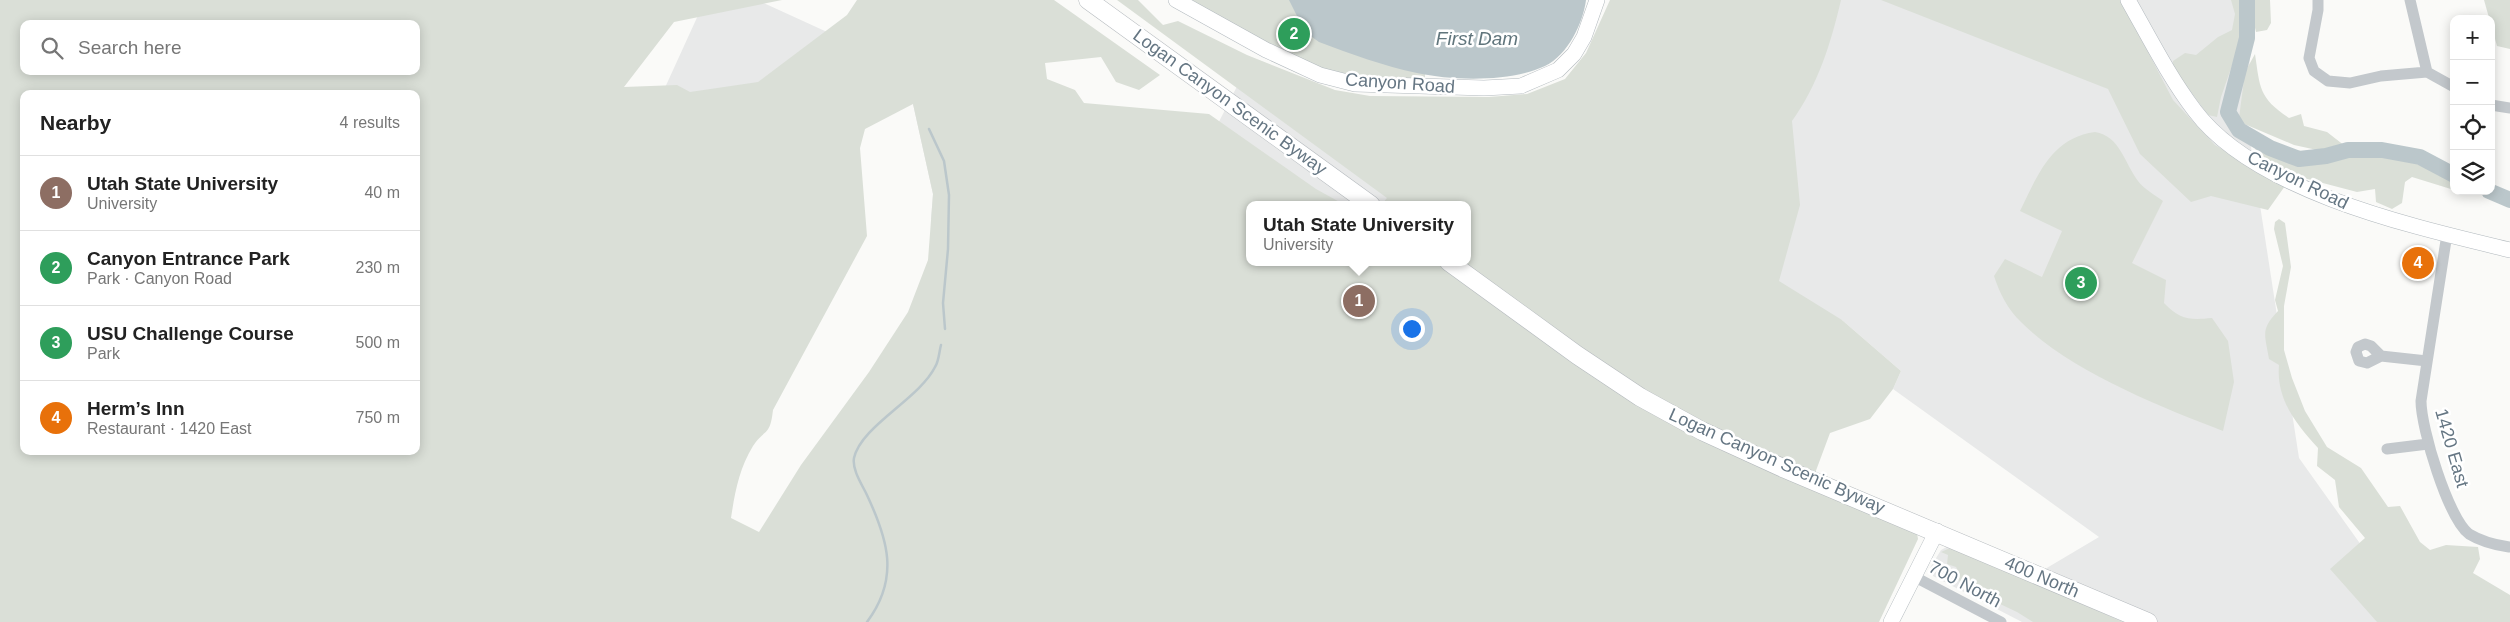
<!DOCTYPE html>
<meta charset="utf-8">
<style>
:root{--surface:#fff;--page:#f2f2f2;--text:#222;--muted:#767676;--line:#e0e0e0;--accent:#e4572e}
body{margin:0;font-family:Arial,sans-serif;background:var(--page);color:var(--text)}
.controls{position:absolute;right:15px;top:15px;display:grid;overflow:hidden;border-radius:10px;box-shadow:0 2px 12px #0003}
.controls button{width:45px;height:45px;display:grid;place-items:center;padding:0;border:0;border-bottom:1px solid var(--line);background:var(--surface);color:var(--text);font:25px sans-serif}
.you{position:absolute;left:1411px;top:328px;width:18px;height:18px;margin:-12px;border:4px solid #fff;border-radius:50%;background:#1a73e8;box-shadow:0 0 0 8px #1a73e833}
.badge{display:grid;place-items:center;width:32px;height:32px;border-radius:50%;background:var(--accent);color:#fff;font-size:16px;font-weight:700}
.pin{position:absolute;translate:-50% -50%;border:2px solid #fff;box-shadow:0 1px 5px #0006}
.popup{position:absolute;left:1246px;top:201px;width:225px;height:65px;box-sizing:border-box;display:grid;place-content:center;border-radius:10px;background:var(--surface);filter:drop-shadow(0 1px 4px #0005);font-size:16px;white-space:nowrap;color:var(--muted)}
.popup b{font-size:19px;color:var(--text)}
.popup::after{content:'';position:absolute;left:50%;top:100%;margin-left:-10px;border:10px solid transparent;border-top-color:var(--surface)}
.list{margin:0;padding:0;list-style:none}
h2{display:flex;justify-content:space-between;align-items:center;height:65px;margin:0;padding:0 20px;font-size:21px}
h2 small{font-size:16px;font-weight:400;color:var(--muted)}
.list li{display:grid;grid-template-columns:32px 1fr auto;gap:15px;align-items:center;box-sizing:border-box;height:75px;padding:0 20px;border-top:1px solid var(--line)}
.list b{display:block;font-size:19px;white-space:nowrap}
.list p{margin:0;font-size:16px;white-space:nowrap;color:var(--muted)}
.list em{font-size:16px;font-style:normal;color:var(--muted)}
.icon{flex:none;width:28px;height:28px;fill:none;stroke:currentColor;stroke-width:2;stroke-linecap:round;stroke-linejoin:round}
.map{position:relative;flex:none;width:2510px;height:622px;overflow:hidden}
.search{position:absolute;background:var(--surface);box-shadow:0 2px 12px #0003;left:20px;top:20px;width:400px;height:55px;display:flex;align-items:center;gap:12px;box-sizing:border-box;padding:0 18px;border-radius:10px;color:var(--muted);font-size:19px}
.panel{position:absolute;background:var(--surface);box-shadow:0 2px 12px #0003;left:20px;top:90px;width:400px;height:365px;border-radius:10px}
.map>svg:first-child{display:block}
</style>
<div class="map">
<svg width="2510" height="622" viewBox="0 0 2510 622">
<rect width="100%" height="100%" fill="#fafaf8"/>
<path fill="#e8e9e9" fill-rule="evenodd" d="M 705,0 L 757,0 L 1182,194 L 1251,59 L 1577,188 L 1669,0 L 2256,0 L 2245,108 L 2299,458 L 2416,622 L 2022,622 L 1933,576 L 1930,568 L 1941,550 L 1950,545 L 2030,578 L 2099,537 L 1893,389 L 1901,371 L 1842,320 L 1602,622 L 931,219 L 933,194 L 913,104 L 854,97 L 421,622 ZM 1250,205 L 1468,205 L 1468,262 L 1250,262 Z"/>
<path fill="#dadfd7" fill-rule="evenodd" d="M 0,0 L 782,0 L 674,22 L 624,87 L 677,85 L 690,92 L 758,82 L 847,15 L 857,0 L 1054,0 L 1160,75 L 1139,90 L 1116,82 L 1101,57 L 1045,63 L 1047,79 L 1075,90 L 1084,103 L 1209,114 L 1316,189 L 1345,205 L 1250,205 L 1250,262 L 1468,262 L 1468,205 L 1381,205 L 1387,198 L 1117,0 L 1138,0 L 1163,25 L 1178,21 L 1247,55 L 1335,90 L 1370,96 L 1489,97 L 1527,94 L 1565,79 L 1586,53 L 1610,0 L 1841,0 C 1831,43 1818,85 1792,121 L 1800,205 L 1779,281 L 1842,320 L 1901,371 L 1893,389 L 1870,419 L 1830,433 L 1811,484 L 1917,533 L 1918,539 L 1879,622 L 0,622 ZM 24,24 L 416,24 L 416,71 L 24,71 ZM 24,94 L 416,94 L 416,451 L 24,451 ZM 913,104 L 933,194 L 928,260 L 908,312 L 869,372 L 801,465 L 759,532 L 731,518 C 735,492 739,469 753,446 C 765,428 770,437 773,410 L 867,236 L 860,148 L 865,129 Z
M 1191,0 L 1307,0 L 1425,69 L 1425,82 C 1399,80 1370,82 1345,75 C 1289,62 1240,29 1191,0 Z
M 1881,0 L 2121,0 L 2173,100 L 2215,145 L 2285,186 L 2268,210 L 2211,196 L 2191,202 L 2140,154 L 2108,89 Z
M 2231,0 L 2270,0 L 2271,23 L 2267,30 L 2256,32 L 2251,11 L 2221,97 L 2217,117 L 2208,115 L 2173,68 L 2173,61 L 2185,53 L 2196,55 L 2218,37 L 2232,30 L 2235,14 Z
M 2484,0 L 2510,0 L 2510,49 L 2497,46 Z
M 2255,54 C 2260,88 2259,98 2289,118 L 2301,114 L 2304,126 L 2327,132 L 2345,146 L 2343,155 L 2369,155 L 2415,161 L 2452,178 L 2454,190 L 2412,177 L 2405,182 L 2402,203 L 2392,209 L 2376,202 L 2375,189 L 2357,192 L 2300,177 L 2270,163 L 2255,149 L 2256,145 L 2261,145 L 2307,165 L 2317,154 L 2317,150 L 2294,145 L 2242,123 L 2239,118 L 2245,72 Z
M 2095,132 C 2120,136 2124,162 2138,181 C 2144,189 2155,195 2163,201 L 2132,263 L 2166,280 L 2164,303 C 2180,320 2190,320 2212,318 L 2228,341 L 2234,382 L 2223,431 C 2160,407 2068,370 2021,322 C 2008,310 1999,292 1994,276 L 2005,259 L 2042,277 L 2062,231 L 2020,211 C 2038,175 2051,138 2095,132 Z
M 2279,219 L 2285,223 L 2291,267 L 2284,306 L 2284,350 L 2292,378 L 2305,411 L 2327,447 L 2361,468 L 2388,507 L 2400,506 L 2420,542 L 2430,550 L 2446,545 L 2478,547 L 2480,559 L 2473,573 L 2510,595 L 2510,622 L 2377,622 L 2330,569 L 2365,538 L 2339,507 L 2335,480 L 2317,466 L 2318,448 C 2296,424 2276,399 2279,365 L 2269,359 C 2265,334 2260,330 2278,311 L 2275,300 L 2283,266 L 2274,229 L 2275,222 Z
M 1950,548 L 1962,551 L 2123,622 L 2033,622 L 2017,612 L 1964,587 L 1955,575 L 1958,571 L 1956,567 L 1947,564 L 1948,555 L 1941,552 Z"/>
<path fill="#bbc7cb" d="M 1289,0 L 1586,0 C 1583,23 1568,55 1545,66 C 1511,82 1454,81 1417,73 C 1384,66 1351,54 1319,42 L 1305,32 Z"/>
<g fill="none" stroke-linecap="round" stroke-linejoin="round">
<path stroke="#bbc7cb" stroke-width="2.5" d="M 929,129 L 944,161 L 949,195 L 948,249 L 943,303 L 945,329
M 867,622 C 900,578 888,539 866,493 C 861,483 852,469 854,458 C 861,426 919,399 935,367 C 939,361 939,352 941,345"/>
<path stroke="#bbc7cb" stroke-width="16" d="M 2247,0 L 2247,38 L 2228,112 L 2239,130 L 2270,148 L 2299,159 L 2326,156 L 2348,150 L 2382,150 L 2420,157 L 2454,175
M 2489,191 L 2510,200"/>
<defs>
<path id="secondary" d="M 1176,0 L 1266,50 L 1320,75 L 1355,84 L 1484,88 L 1521,86 L 1558,70 L 1574,54 L 1584,37 L 1597,0
M 2128,0 C 2149,37 2169,77 2195,111 C 2256,192 2415,227 2510,250
M 1891,622 L 1937,531"/>
<path id="primary" d="M 1088,0 L 1371,205
M 1449,262 L 1577,355 L 1640,397 L 1702,431 L 1785,469 L 2148,622"/>
</defs>
<use href="#secondary" stroke="#b3babf" stroke-width="16"/>
<use href="#primary" stroke="#b5babe" stroke-width="19"/>
<path stroke="#c3c8cc" stroke-width="11" d="M 2318,0 L 2318,10 L 2309,58 L 2314,71 L 2328,81 L 2350,83 L 2381,76 L 2427,72
M 2410,0 L 2427,72 L 2454,87
M 2491,105 L 2510,108
M 2447,234 L 2421,401 C 2421,428 2448,518 2469,534 C 2482,542 2495,545 2509,547
M 2365,344 L 2371,346 L 2381,356 L 2367,363 L 2359,361 L 2356,352 L 2358,347 Z
M 2381,356 L 2427,361
M 2387,449 L 2428,444
M 1913,576 L 2001,622"/>
<use href="#secondary" stroke="#fff" stroke-width="15"/>
<use href="#primary" stroke="#fff" stroke-width="18"/>
</g>
<g text-anchor="middle" stroke-width="5" stroke-linejoin="round" paint-order="stroke">
<g font-size="18" fill="#657683" stroke="#fff">
<text transform="translate(1400 83) rotate(4)" y="6">Canyon Road</text>
<text transform="translate(1230 102) rotate(36)" y="6">Logan Canyon Scenic Byway</text>
<text transform="translate(2298 180) rotate(26)" y="6">Canyon Road</text>
<text transform="translate(2452 448) rotate(74)" y="6">1420 East</text>
<text transform="translate(1777 461) rotate(24)" y="6">Logan Canyon Scenic Byway</text>
<text transform="translate(2042 577) rotate(23)" y="6">400 North</text>
<text transform="translate(1965 584) rotate(28)" y="6">700 North</text>
</g>
<g font-size="19" font-style="italic" fill="#60757c" stroke="#fff">
<text x="1477" y="45">First Dam</text>
</g>
</g>
</svg>
<div class="controls">
<button>+</button>
<button>−</button>
<button><svg class="icon" aria-label="locate" viewBox="0 0 24 24"><circle cx="12" cy="12" r="6"/><path d="M12 2v4M12 18v4M2 12h4M18 12h4"/></svg></button>
<button><svg class="icon" aria-label="layers" viewBox="0 0 24 24"><path d="M12 4l9 5-9 5-9-5zM3 14l9 5 9-5"/></svg></button>
</div>
<div class="you"></div>
<div class="pin badge" style="left:1359px;top:301px;background:#8d6e63">1</div>
<div class="popup"><b>Utah State University</b>University</div>
<div class="pin badge" style="left:1294px;top:34px;background:#2e9e5b">2</div>
<div class="pin badge" style="left:2081px;top:283px;background:#2e9e5b">3</div>
<div class="pin badge" style="left:2418px;top:263px;background:#e8710a">4</div>
<div class="search"><svg class="icon" aria-label="search" viewBox="0 0 24 24"><circle cx="10" cy="10" r="6"/><path d="M15 15l6 6"/></svg>Search here</div>
<section class="panel">
<h2>Nearby<small>4 results</small></h2>
<ul class="list">
<li><span class="badge" style="background:#8d6e63">1</span><div><b>Utah State University</b><p>University</p></div><em>40 m</em></li>
<li><span class="badge" style="background:#2e9e5b">2</span><div><b>Canyon Entrance Park</b><p>Park · Canyon Road</p></div><em>230 m</em></li>
<li><span class="badge" style="background:#2e9e5b">3</span><div><b>USU Challenge Course</b><p>Park</p></div><em>500 m</em></li>
<li><span class="badge" style="background:#e8710a">4</span><div><b>Herm’s Inn</b><p>Restaurant · 1420 East</p></div><em>750 m</em></li>
</ul>
</section>
</div>
